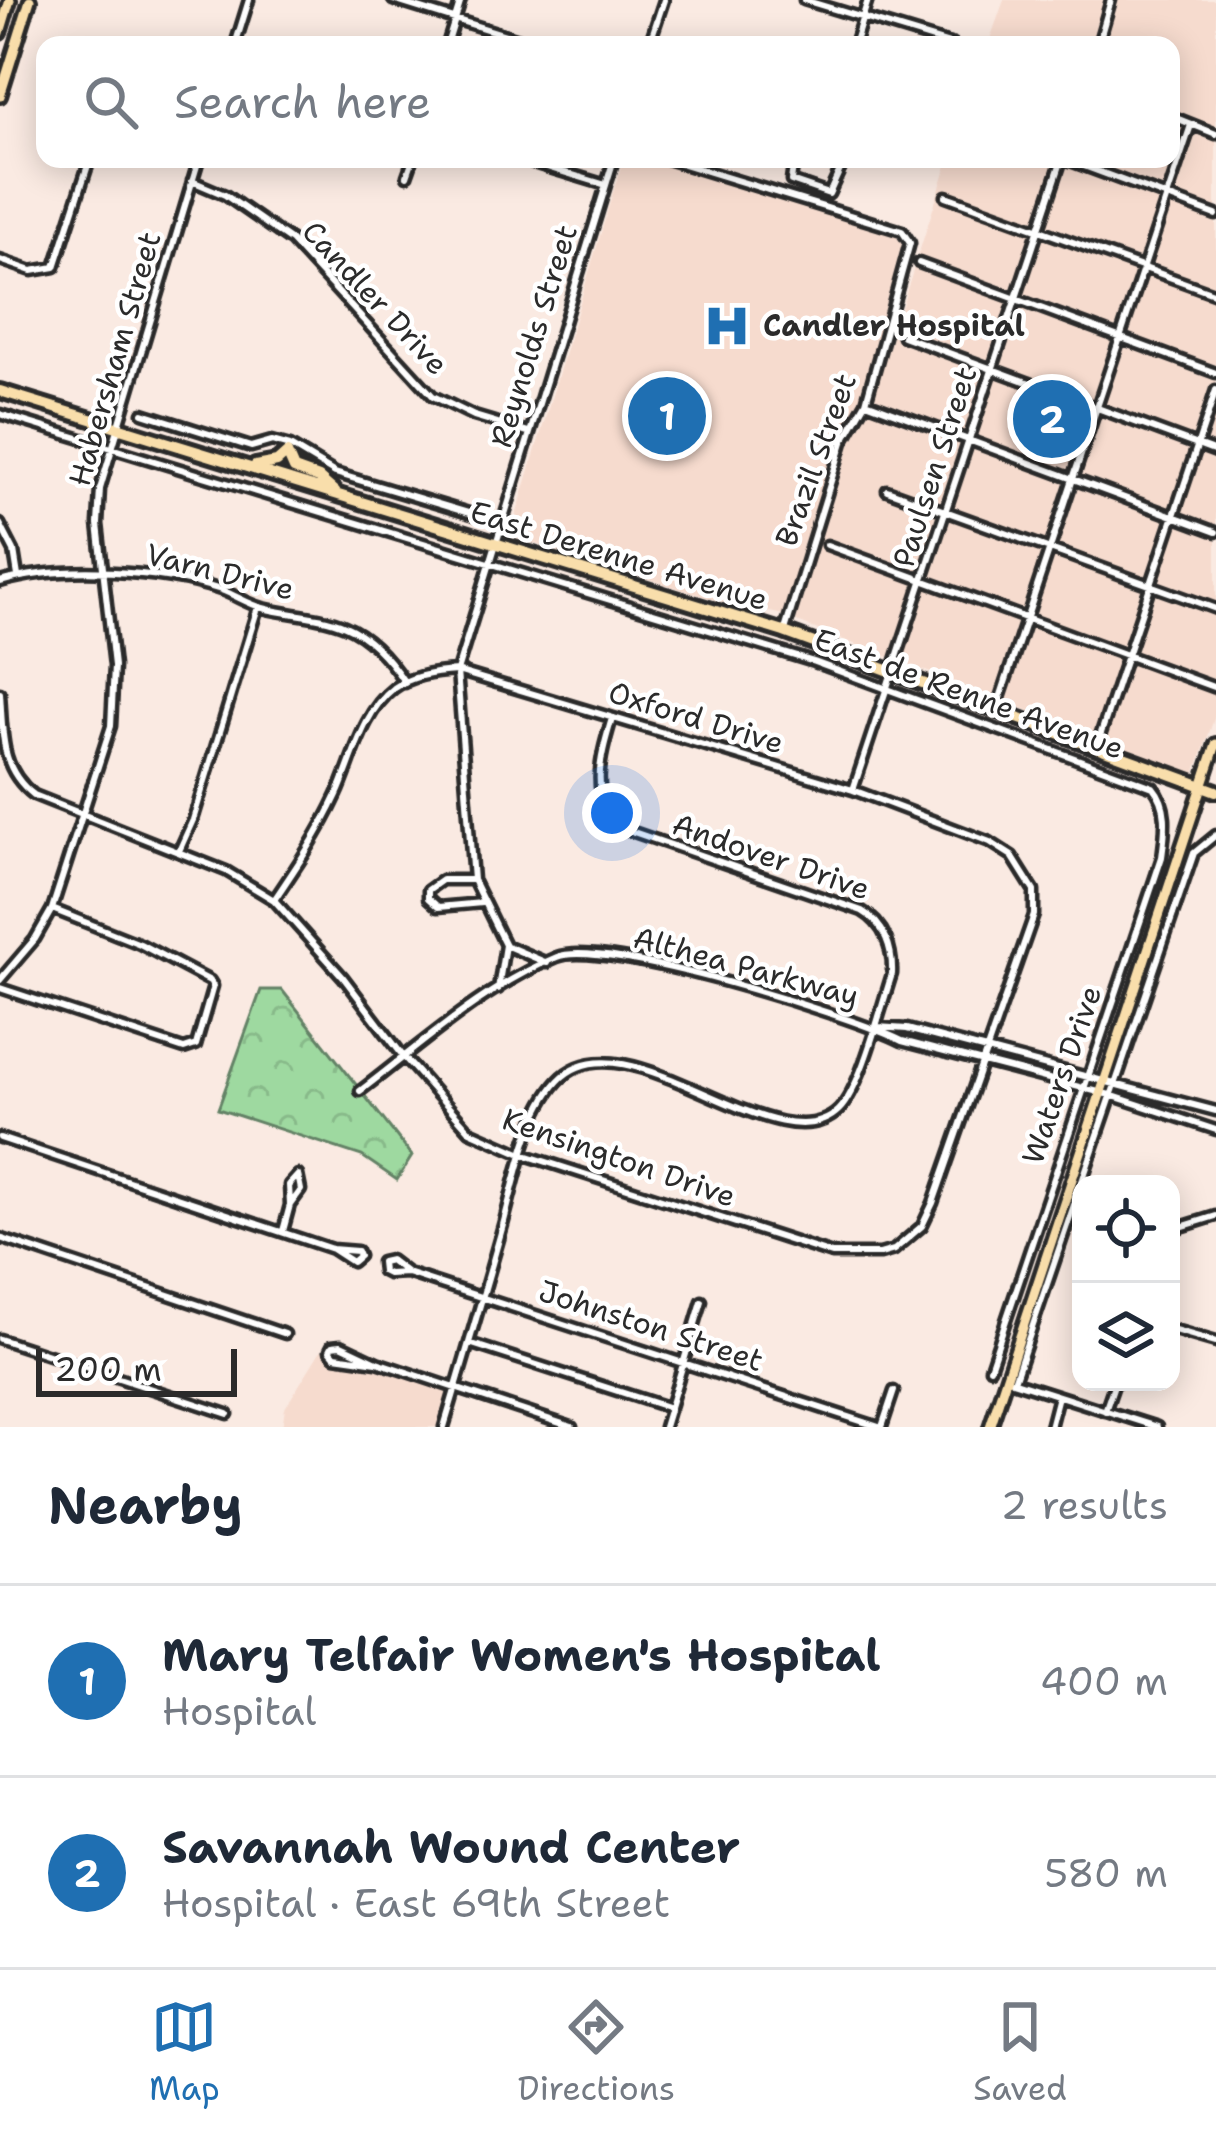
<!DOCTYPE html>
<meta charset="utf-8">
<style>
:root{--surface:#fff;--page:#f6f6f7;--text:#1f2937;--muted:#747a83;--line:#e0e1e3;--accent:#1f6fb2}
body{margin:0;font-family:"Shantell Sans",sans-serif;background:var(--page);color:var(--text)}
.controls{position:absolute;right:36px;bottom:36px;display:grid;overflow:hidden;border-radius:24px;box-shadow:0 6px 30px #0003}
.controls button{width:108px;height:108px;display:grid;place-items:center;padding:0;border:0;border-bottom:3px solid var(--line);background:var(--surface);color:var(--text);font:60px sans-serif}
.scale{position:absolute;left:36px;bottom:30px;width:201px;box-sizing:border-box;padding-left:12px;border:6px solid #2b2b2b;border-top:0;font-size:33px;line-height:42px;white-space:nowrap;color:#2b2b2b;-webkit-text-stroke:9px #fff;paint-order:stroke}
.you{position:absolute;left:612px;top:813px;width:42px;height:42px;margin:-30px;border:9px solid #fff;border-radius:50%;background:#1a73e8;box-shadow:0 0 0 18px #1a73e833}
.badge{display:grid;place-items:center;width:78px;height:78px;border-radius:50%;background:var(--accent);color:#fff;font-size:39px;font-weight:700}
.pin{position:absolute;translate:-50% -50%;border:6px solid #fff;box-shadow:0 3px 12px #0006}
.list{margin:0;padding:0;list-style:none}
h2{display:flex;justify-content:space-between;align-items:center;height:156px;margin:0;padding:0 48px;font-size:51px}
h2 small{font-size:39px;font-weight:400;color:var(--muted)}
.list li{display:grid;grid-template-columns:78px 1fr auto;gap:36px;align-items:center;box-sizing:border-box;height:192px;padding:0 48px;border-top:3px solid var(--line)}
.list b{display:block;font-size:45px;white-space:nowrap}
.list p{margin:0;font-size:39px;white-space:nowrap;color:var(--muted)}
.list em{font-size:39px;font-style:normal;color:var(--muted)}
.icon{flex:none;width:66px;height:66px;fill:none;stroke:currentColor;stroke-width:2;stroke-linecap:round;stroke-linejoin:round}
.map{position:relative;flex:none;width:1216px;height:1427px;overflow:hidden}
.search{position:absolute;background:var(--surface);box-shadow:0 6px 30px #0003;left:36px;right:36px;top:36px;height:132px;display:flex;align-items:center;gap:30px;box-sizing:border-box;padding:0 42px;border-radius:24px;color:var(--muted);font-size:45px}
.sheet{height:540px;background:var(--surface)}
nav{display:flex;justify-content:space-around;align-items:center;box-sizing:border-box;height:168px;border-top:3px solid var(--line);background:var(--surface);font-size:33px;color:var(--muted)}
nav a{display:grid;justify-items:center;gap:6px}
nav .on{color:var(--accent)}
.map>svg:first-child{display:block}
</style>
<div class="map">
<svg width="1216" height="1427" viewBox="0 0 1216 1427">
<defs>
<pattern id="park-crowns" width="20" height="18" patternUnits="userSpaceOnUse" patternTransform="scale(3)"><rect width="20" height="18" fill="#9ed9a0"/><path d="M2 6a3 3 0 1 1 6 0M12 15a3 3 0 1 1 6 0" fill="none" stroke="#88ba8a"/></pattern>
</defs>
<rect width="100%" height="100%" fill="#faeae2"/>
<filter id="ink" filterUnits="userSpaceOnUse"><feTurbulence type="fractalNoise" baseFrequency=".00833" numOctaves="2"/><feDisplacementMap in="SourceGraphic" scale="24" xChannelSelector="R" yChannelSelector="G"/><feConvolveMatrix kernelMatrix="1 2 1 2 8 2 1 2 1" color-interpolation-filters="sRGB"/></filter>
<g filter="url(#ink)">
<path fill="#f6dbce" d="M 1004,0 L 1216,0 L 1216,713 L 1195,774 L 792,620 L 845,451 L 869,408 L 949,159 L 1171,159 L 1171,45 L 988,45 Z
M 623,159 L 646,159 L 896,235 L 905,249 L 856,417 L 835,448 L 783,615 L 713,599 L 510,536 Z
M 321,1350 L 450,1391 L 440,1427 L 282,1427 L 285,1408 Z"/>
<path fill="url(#park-crowns)" stroke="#648266" stroke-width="3" d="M 261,990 L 282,990 L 412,1156 L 397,1180 L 362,1156 L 218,1109 Z"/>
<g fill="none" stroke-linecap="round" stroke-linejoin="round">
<defs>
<path id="minor" d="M 393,0 L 538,45
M 804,0 L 953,45
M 127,45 L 146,45
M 235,45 L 249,0
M 447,45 L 461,0
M 649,45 L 664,0
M 854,45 L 868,0
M 1098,45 L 1111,0
M 1171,116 L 1216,134
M 520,159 L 606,185
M 667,159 L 902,231 L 910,243 L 866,402 L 843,442 L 785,630
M 794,159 L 791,181 L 829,194 L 845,159
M 1065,159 L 1216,215
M 407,176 L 413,159
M 192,181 L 225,195 L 291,241 L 433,396 L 474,416 L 528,432
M 946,196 L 1216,294
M 0,260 L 32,271 L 55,267 L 90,159
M 919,263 L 1216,373
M 903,336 L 1216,452
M 866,402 L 1216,532
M 143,413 L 251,447 L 272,441 L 290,446 L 335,473 L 482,517
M 0,414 L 814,662 L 1153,787 C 1170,807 1165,833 1162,857 L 990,1368
M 887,490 L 1216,609
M 0,524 L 14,551 L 18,576
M 827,545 L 1216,688
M 0,582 C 61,564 160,570 221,590 C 235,595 248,604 263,608 C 289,615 320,615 345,626 C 371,637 390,660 405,683
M 0,693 C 3,735 0,769 34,795 L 226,871 L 274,900 L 343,977 L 403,1056 L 470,1131 L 522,1154 L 832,1254 L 880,1254 L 894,1250 L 922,1226 L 933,1203 L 1034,915 L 1034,891 L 1012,856 L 990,842 L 853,790 L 457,671 C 436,672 411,676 394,688 C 362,713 353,760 337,795 C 320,832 297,866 274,900
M 997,707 L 1191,125
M 1097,745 L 1216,390
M 853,790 L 1062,159
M 179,851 L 193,820 L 258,607
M 473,880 L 442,880 L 428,890 L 428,898 L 438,907 L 482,903
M 547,963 L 505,945 L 473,880 L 457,671 L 614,159
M 0,980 L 35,939 L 52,909 L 111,726 L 114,666 L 98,524 L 100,489 L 199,159
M 0,988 L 184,1049 L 196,1045 L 213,986 L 210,981 L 140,944 L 52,909
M 498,989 L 505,945
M 877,1027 L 907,1029 L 1216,1111
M 360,1091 C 422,1044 484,987 557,957 C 604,938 852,1016 902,1041 L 1110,1095 L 1216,1130
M 0,1138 L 332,1249 L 357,1251 L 359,1256 L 352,1262 L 332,1249
M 1171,1230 L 1216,1216
M 283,1231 L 290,1205 L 301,1190 L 298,1175 L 289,1185 L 290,1205
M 0,1238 L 285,1334
M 407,1273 L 388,1274 L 382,1271 L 381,1262 L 390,1260 L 407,1273 L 879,1427
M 1171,1329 L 1216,1342
M 0,1339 L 228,1414
M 469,1343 L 670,1408
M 377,1362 L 341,1345 L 332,1346 L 330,1350 L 335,1356 L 377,1362 L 572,1427
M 1012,1381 L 1157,1427
M 1014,1381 L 1194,853 L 1216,835
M 1105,1411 L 1115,1382
M 444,1427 C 464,1360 484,1293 503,1225 C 515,1182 527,1115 558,1081 C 624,1009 778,1171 839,1110 C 861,1088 881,1007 892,974 C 893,949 885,924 862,911 L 619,827 C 588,796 601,756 612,718
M 664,1427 L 702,1301
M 882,1427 L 894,1391
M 1050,1427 L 1058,1396"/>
<path id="major" d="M 0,33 L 10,0
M 0,96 L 30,0
M 990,1427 L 1216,744"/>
<path id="highway" d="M 0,391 L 784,632 L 1216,791
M 255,466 L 277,462 L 287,453 L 294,469 L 319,478 L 335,492"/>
</defs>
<use href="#minor" stroke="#2b2b2b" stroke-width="15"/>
<use href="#major" stroke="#2b2b2b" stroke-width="18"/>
<use href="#highway" stroke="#2b2b2b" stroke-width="20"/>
<use href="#minor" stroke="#fff" stroke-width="6"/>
<use href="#major" stroke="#f9deab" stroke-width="9"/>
<use href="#highway" stroke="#f9deab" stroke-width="10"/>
</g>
</g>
<defs>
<symbol id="hospital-bare" viewBox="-9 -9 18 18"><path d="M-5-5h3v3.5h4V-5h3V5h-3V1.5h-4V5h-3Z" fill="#1f6fb2" stroke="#fff" stroke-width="2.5" paint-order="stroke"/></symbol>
</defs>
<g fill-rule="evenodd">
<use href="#hospital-bare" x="694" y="293" width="66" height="66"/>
</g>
<g text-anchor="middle" stroke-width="9" stroke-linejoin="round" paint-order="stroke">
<g font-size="30" fill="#2b2b2b" stroke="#fff">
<text transform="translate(375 298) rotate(47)" y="10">Candler Drive</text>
<text transform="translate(534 336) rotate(-73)" y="10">Reynolds Street</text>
<text transform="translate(115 359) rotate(-74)" y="10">Habersham Street</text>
<text transform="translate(816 460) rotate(-70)" y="10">Brazil Street</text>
<text transform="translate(935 467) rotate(-72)" y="10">Paulsen Street</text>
<text transform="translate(619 556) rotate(17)" y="10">East Derenne Avenue</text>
<text transform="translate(220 572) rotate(14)" y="10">Varn Drive</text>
<text transform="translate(969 694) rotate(20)" y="10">East de Renne Avenue</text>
<text transform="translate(696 718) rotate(17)" y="10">Oxford Drive</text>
<text transform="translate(771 857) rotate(19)" y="10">Andover Drive</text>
<text transform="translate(746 967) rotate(15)" y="10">Althea Parkway</text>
<text transform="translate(1062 1075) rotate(-71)" y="10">Waters Drive</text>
<text transform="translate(619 1158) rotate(19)" y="10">Kensington Drive</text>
<text transform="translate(651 1326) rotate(18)" y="10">Johnston Street</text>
</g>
<g font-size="30" font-weight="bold" fill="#2b2b2b" stroke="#fff" text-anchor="start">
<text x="763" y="336">Candler Hospital</text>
</g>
</g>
</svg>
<div class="controls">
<button><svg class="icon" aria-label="locate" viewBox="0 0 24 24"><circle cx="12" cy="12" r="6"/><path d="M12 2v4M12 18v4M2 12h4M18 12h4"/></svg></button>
<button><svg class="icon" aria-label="layers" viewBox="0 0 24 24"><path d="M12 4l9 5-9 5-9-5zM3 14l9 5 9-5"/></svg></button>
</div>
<div class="scale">200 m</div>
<div class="you"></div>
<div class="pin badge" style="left:667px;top:416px">1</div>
<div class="pin badge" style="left:1052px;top:419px">2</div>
<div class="search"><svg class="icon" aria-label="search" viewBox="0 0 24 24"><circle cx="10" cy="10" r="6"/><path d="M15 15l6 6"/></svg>Search here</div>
</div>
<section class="sheet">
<h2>Nearby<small>2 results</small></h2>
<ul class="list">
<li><span class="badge">1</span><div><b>Mary Telfair Women's Hospital</b><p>Hospital</p></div><em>400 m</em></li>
<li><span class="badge">2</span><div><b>Savannah Wound Center</b><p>Hospital · East 69th Street</p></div><em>580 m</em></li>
</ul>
</section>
<nav>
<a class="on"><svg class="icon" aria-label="map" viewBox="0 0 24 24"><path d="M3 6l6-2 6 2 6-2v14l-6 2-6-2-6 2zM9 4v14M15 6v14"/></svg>Map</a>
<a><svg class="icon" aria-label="directions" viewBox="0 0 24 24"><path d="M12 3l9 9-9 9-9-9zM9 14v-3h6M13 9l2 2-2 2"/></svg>Directions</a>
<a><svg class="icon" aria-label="saved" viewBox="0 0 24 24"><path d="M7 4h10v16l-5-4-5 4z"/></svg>Saved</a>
</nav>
